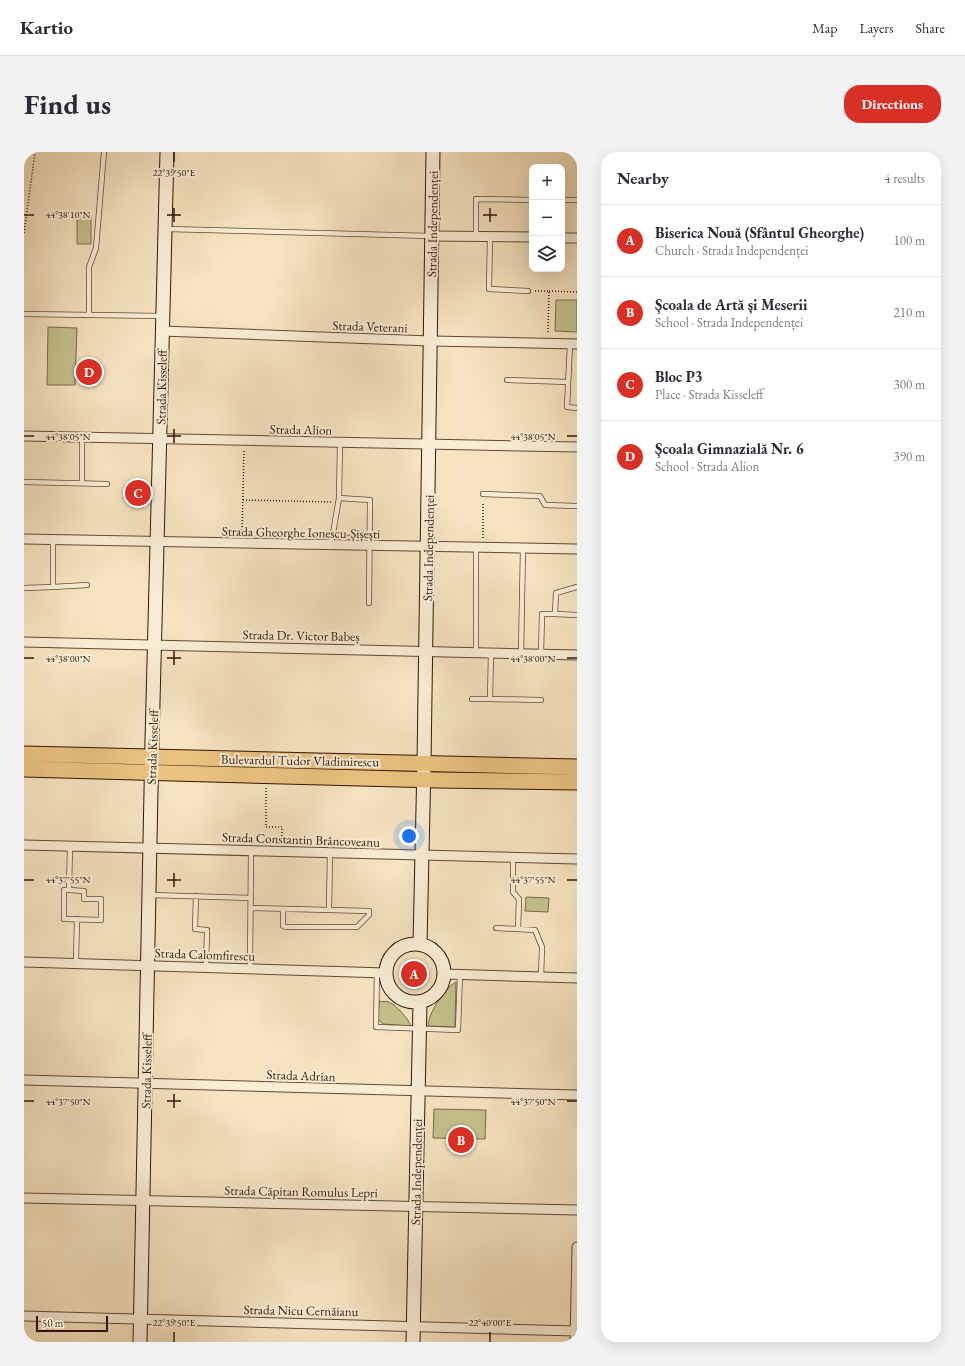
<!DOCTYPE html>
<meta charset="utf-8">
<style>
:root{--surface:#fff;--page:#f2f2f3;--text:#2b2b33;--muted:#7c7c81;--line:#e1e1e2;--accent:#d93025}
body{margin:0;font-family:"EB Garamond",serif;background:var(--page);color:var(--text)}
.controls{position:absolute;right:12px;top:12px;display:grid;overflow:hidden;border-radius:8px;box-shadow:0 4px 16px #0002}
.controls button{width:36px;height:36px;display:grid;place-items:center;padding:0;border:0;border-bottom:1px solid var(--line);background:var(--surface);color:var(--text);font:20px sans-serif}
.scale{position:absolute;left:12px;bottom:10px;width:72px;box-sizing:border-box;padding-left:4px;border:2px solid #331405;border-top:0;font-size:11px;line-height:14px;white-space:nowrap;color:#331405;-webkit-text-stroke:3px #f9edd6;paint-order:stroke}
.you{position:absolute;left:385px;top:684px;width:14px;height:14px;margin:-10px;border:3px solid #fff;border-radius:50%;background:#1a73e8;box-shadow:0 0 0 6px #1a73e833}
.badge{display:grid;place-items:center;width:26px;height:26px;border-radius:50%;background:var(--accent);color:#fff;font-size:13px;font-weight:700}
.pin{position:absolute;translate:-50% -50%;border:2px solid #fff;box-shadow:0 1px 4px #0006}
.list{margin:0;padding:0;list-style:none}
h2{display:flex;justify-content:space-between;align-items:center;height:52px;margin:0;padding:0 16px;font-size:17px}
h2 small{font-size:13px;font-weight:400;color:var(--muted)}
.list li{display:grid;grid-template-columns:26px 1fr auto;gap:12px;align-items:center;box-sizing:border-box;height:72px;padding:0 16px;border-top:1px solid var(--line)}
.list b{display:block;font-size:15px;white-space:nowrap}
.list p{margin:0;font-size:13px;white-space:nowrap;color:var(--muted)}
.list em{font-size:13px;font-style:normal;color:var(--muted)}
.icon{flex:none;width:22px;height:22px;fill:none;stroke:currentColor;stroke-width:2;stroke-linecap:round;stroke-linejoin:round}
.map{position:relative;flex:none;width:553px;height:1190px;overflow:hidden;border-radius:16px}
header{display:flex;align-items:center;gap:24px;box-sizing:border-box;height:56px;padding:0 20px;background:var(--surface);border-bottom:1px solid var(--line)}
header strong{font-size:19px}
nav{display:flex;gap:22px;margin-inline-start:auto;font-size:14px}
.intro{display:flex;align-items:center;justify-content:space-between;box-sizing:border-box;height:96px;padding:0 24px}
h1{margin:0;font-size:28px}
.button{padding:10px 18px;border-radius:16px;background:var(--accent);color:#fff;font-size:14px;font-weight:700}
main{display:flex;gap:24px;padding:0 24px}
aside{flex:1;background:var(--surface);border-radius:16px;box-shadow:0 4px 16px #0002}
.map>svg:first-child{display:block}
</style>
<header>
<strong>Kartio</strong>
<nav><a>Map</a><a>Layers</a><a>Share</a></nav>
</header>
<div class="intro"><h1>Find us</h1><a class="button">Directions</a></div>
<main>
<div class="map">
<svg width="553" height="1190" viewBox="0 0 553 1190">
<rect width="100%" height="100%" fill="#f6e3c0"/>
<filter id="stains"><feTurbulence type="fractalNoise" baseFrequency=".005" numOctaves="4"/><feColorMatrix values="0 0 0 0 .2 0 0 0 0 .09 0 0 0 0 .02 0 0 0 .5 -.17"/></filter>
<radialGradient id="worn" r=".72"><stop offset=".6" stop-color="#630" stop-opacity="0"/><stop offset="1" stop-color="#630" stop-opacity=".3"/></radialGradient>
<path fill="#c4c18d" stroke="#7c6a49" d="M 53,64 L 67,64 L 67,92 L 53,92 Z
M 532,148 L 553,148 L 553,180 L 531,179 Z
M 24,175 L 53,176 L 51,233 L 23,233 Z
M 502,745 L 525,746 L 524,760 L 501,759 Z
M 432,830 L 431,875 L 404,874 C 405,860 420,837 432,830 Z
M 355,849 C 358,850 362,849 365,850 C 373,854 383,865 387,874 L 359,872 L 354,867 Z
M 410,957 L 462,958 L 461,987 L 409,986 Z"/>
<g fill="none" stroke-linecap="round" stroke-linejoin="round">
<defs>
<path id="lane" d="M 538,48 L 553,48
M 143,77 L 406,84
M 452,85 L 452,47 L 508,48
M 466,85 L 465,137 L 504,139
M 0,162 L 138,164
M 65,162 L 65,115 L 72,96 L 80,0
M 546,192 L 543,255 L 553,256
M 483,228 L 544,230
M 0,330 L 83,332
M 58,331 L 58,286
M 459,342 L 516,344 L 521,353 L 553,354
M 315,346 L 346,348 L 345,451
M 29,387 L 29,435 L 63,433
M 307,393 L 315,346 L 316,290
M 0,436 L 29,435
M 531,462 L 553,463
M 452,500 L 452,396
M 467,501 L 466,547 L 517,548
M 497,501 L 499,396
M 517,502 L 518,462 L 531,462 L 532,441 L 553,435
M 448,547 L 466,547
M 489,706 L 489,740 L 495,747 L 494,777
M 45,738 L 60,739 L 60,747 L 77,747 L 77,768 L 40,767 L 40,738 L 45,738 L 46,694
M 127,743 L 227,746
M 172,744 L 171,777 L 183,778 L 182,815
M 227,756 L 305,758 L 306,701
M 259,757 L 259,774 L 262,775 L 333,775 L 345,763 L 345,759 L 305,758
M 472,776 L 511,778 L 518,795 L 517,825
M 52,810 L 53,767
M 226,816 L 227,699
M 353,820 L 352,875 L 434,878 L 436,822"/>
<path id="street" d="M 407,84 L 508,85
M 538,86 L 553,86
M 138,179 L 407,189 L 553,192
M 0,284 L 553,295
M 0,387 L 553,397
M 0,490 L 553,503
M 0,693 L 553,707
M 0,810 L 362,821
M 421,822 L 553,826
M 0,928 L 553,943
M 0,1046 L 553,1058
M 0,1164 L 553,1179
M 551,1190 L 553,1095"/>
<path id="secondary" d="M362 821a29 29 0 1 1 58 0a29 29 0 1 1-58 0Z
M 396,792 L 400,611 L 409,0
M 116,1190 L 128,589 L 143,0
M 389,1190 L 396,851"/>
<path id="primary" d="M 0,602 L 553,615
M 0,617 L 413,628 L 553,630"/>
</defs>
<use href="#lane" stroke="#644834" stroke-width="6"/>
<use href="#street" stroke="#644834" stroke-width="11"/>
<use href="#secondary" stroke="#331405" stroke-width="15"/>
<use href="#primary" stroke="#331405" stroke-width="17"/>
<path stroke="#331405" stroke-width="1.5" stroke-dasharray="1 2" stroke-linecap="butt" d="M 0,81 L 11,0
M 511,139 L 525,139 L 524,182
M 525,139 L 553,140
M 219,348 L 307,350
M 218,381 L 220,297
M 459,386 L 459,350
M 242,636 L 242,675 L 258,675 L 258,690"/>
<use href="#lane" stroke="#f9edd6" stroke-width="4.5"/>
<use href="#street" stroke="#f9edd6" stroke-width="9"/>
<use href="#secondary" stroke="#f9edd6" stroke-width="13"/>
<use href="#primary" stroke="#ebc280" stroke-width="15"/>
</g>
<path fill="none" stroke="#331405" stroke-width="1.5" d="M 150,0 L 150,10M 150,56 L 150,70M 466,56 L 466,70M 0,63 L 10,63M 143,63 L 157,63M 459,63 L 473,63M 150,277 L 150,291M 0,284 L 10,284M 143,284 L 157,284M 543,284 L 553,284M 150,499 L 150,513M 0,506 L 10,506M 143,506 L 157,506M 543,506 L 553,506M 150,721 L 150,735M 0,728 L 10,728M 143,728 L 157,728M 543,728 L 553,728M 150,942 L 150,956M 0,949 L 10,949M 143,949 L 157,949M 543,949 L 553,949M 150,1180 L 150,1190M 466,1180 L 466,1190"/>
<g text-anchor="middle" stroke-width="4" stroke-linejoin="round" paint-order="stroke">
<g font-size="13" fill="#331405" stroke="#f9edd6">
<text transform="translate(408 72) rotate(-89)" y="5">Strada Independenței</text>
<text transform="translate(346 174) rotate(2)" y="5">Strada Veterani</text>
<text transform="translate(137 235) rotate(-89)" y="5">Strada Kisseleff</text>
<text transform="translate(277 277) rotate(1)" y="5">Strada Alion</text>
<text transform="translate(277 380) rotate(1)" y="5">Strada Gheorghe Ionescu-Șișești</text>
<text transform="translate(404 396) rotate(-89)" y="5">Strada Independenței</text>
<text transform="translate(277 483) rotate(1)" y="5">Strada Dr. Victor Babeș</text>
<text transform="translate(128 595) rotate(-88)" y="5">Strada Kisseleff</text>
<text transform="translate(276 608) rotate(1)" y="5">Bulevardul Tudor Vladimirescu</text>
<text transform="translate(277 687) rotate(2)" y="5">Strada Constantin Brâncoveanu</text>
<text transform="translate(181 802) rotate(2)" y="5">Strada Calomfirescu</text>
<text transform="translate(122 919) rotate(-89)" y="5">Strada Kisseleff</text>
<text transform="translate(277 923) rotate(2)" y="5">Strada Adrian</text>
<text transform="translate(392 1020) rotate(-89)" y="5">Strada Independenței</text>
<text transform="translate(277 1039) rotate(1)" y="5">Strada Căpitan Romulus Lepri</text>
<text transform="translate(277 1158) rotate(1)" y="5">Strada Nicu Cernăianu</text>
</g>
</g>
<g font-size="10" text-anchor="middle" fill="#331405" stroke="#f9edd6" stroke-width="4" stroke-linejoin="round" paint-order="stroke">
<text x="150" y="24">22°39'50"E</text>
<text x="44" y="66">44°38'10"N</text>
<text x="44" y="288">44°38'05"N</text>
<text x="509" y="288">44°38'05"N</text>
<text x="44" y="510">44°38'00"N</text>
<text x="509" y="510">44°38'00"N</text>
<text x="44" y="731">44°37'55"N</text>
<text x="509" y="731">44°37'55"N</text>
<text x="44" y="953">44°37'50"N</text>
<text x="509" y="953">44°37'50"N</text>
<text x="150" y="1174">22°39'50"E</text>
<text x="466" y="1174">22°40'00"E</text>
</g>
<rect width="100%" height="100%" filter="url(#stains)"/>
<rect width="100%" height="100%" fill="url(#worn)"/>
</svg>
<div class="controls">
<button>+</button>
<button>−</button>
<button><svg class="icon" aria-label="layers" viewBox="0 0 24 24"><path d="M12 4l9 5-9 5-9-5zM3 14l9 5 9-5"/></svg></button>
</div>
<div class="scale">50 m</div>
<div class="you"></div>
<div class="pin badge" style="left:390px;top:822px">A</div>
<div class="pin badge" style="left:437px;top:988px">B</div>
<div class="pin badge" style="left:114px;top:341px">C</div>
<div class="pin badge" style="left:65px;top:220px">D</div>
</div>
<aside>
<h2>Nearby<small>4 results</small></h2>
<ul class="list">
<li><span class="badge">A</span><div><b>Biserica Nouă (Sfântul Gheorghe)</b><p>Church · Strada Independenței</p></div><em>100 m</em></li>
<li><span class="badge">B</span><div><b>Școala de Artă și Meserii</b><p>School · Strada Independenței</p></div><em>210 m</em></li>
<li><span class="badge">C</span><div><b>Bloc P3</b><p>Place · Strada Kisseleff</p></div><em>300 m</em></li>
<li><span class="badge">D</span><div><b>Școala Gimnazială Nr. 6</b><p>School · Strada Alion</p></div><em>390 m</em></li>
</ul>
</aside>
</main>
